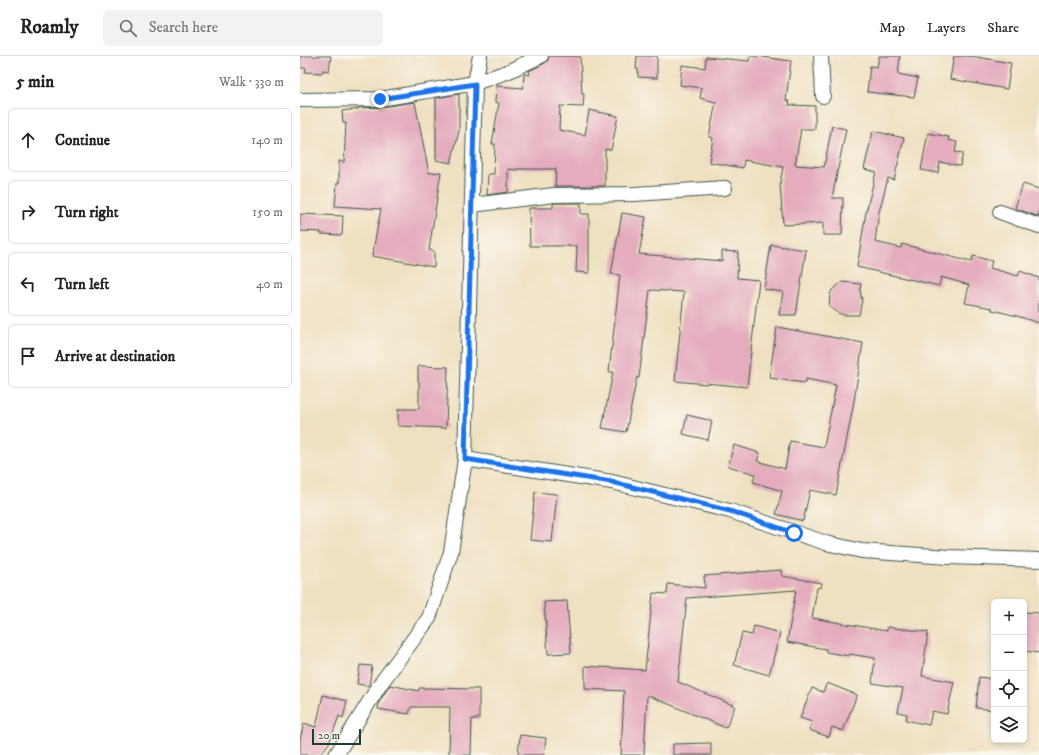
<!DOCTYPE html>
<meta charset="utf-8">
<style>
:root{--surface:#fff;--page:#f2f2f2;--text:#222;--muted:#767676;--line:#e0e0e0}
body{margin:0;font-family:"IM FELL DW Pica",serif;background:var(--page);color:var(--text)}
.controls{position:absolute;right:12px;bottom:12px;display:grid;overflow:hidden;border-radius:6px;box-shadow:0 2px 6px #0003}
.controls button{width:36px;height:36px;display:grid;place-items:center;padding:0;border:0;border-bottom:1px solid var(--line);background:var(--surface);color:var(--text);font:20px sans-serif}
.scale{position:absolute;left:12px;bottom:10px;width:49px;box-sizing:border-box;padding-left:4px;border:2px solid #1f3d34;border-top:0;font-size:11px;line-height:14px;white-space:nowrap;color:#1f3d34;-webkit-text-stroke:3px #fbf7ec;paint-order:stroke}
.stop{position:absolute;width:12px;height:12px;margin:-9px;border:3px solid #1a73e8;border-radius:50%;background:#fff}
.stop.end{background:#1a73e8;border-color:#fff;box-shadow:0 1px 4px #0008}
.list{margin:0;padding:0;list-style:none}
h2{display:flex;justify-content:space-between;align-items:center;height:52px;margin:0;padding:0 16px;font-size:17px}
h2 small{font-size:13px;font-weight:400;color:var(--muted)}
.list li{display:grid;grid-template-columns:26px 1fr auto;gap:12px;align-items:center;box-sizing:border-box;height:64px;margin:0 8px 8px;padding:0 8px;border:1px solid var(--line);border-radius:6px}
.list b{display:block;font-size:15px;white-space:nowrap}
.list em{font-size:13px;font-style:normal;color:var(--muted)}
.icon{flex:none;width:22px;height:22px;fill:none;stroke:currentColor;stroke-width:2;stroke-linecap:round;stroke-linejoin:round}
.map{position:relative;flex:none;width:739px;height:699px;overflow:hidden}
header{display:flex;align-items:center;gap:24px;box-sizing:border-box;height:56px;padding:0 20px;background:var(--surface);border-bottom:1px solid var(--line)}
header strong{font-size:19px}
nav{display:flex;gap:22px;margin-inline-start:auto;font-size:14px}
.search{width:280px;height:36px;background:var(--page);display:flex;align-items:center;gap:10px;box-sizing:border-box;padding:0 14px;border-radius:6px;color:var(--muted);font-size:15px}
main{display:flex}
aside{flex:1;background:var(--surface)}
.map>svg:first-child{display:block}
</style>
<header>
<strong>Roamly</strong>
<div class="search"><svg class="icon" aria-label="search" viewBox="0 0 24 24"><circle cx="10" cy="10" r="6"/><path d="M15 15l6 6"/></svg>Search here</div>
<nav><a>Map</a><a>Layers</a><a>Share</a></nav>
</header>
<main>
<aside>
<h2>5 min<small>Walk · 330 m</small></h2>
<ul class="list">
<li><svg class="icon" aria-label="ahead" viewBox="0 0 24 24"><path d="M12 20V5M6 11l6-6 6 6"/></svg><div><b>Continue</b></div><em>140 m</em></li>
<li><svg class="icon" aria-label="right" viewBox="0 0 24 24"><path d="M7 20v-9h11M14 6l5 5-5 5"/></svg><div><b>Turn right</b></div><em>150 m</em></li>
<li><svg class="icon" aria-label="left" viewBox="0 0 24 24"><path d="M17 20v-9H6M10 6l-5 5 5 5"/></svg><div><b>Turn left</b></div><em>40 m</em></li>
<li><svg class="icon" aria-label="arrive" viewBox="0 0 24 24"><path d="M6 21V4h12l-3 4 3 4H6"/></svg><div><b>Arrive at destination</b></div></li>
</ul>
</aside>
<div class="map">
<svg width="739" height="699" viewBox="0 0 739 699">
<rect width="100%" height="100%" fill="#fbf7ec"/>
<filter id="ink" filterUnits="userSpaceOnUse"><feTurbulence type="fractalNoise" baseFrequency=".025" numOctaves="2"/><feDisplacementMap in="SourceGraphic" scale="8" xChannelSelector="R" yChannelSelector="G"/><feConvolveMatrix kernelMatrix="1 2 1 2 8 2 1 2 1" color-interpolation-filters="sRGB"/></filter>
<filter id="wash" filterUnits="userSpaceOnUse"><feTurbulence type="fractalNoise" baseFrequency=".012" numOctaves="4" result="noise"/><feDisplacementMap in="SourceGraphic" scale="16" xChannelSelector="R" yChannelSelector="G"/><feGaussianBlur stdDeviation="0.9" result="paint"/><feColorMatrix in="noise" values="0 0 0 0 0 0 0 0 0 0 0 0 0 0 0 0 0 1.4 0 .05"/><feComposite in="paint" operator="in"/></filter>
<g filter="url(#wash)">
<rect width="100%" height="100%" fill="#efe0c1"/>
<g id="blocks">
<path fill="#e4acbd" d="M 0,0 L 31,0 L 29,15 L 23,14 L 22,17 L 5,16 L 6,12 L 0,12 Z
M 249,0 L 280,0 L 282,38 L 284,38 L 283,51 L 260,50 L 259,74 L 285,79 L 289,54 L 318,60 L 311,94 L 305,93 L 305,130 L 255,130 L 256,113 L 216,113 L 216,114 L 208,113 L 208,136 L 187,139 L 188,118 L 194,118 L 195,88 L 192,88 L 199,47 L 195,46 L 196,30 L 223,32 L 224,18 L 230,19 L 229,15 L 245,7 L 248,4 Z
M 337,0 L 357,0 L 357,22 L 338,21 L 338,13 L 336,13 Z
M 450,0 L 462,0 L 462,1 L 491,5 L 486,44 L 490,46 L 489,49 L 515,50 L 515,73 L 501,73 L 495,109 L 524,111 L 532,70 L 546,73 L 532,142 L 543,142 L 542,179 L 523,179 L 523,167 L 483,169 L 480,127 L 483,111 L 444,104 L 443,112 L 409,106 L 413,82 L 409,81 L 416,46 L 400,42 L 402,32 L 380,29 L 382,9 L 405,12 L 406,1 L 449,5 Z
M 579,0 L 600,0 L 598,18 L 618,22 L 614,41 L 567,36 L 570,10 L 577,11 Z
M 654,0 L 671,0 L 711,7 L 707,33 L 650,23 Z
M 159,38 L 159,75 L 151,107 L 136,104 L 136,42 Z
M 115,46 L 129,117 L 141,116 L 129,194 L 134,195 L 134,211 L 72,200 L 81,153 L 35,150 L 37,127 L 39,127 L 39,105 L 44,106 L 46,67 L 43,67 L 42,55 L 58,53 L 58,52 L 81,51 Z
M 573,75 L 604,82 L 594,124 L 588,122 L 579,156 L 575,186 L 601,192 L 602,188 L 671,206 L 673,200 L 692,205 L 690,212 L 718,220 L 720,215 L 739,222 L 739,267 L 717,260 L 692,254 L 692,252 L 665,247 L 669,229 L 641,221 L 639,230 L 557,211 L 566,156 L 576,116 L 564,113 Z
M 628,77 L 649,81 L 648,84 L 657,86 L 655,96 L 663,97 L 660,110 L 640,106 L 638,117 L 621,114 Z
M 723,128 L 739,133 L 739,161 L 715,152 Z
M 281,147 L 281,158 L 289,158 L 289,217 L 276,216 L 277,190 L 230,190 L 229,152 L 253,152 L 253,148 L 255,147 Z
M 322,157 L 346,161 L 339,198 L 422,205 L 422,195 L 438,196 L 437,222 L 459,224 L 447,331 L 406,327 L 406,328 L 375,325 L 384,236 L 350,234 L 339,322 L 337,321 L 326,376 L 302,372 L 313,316 L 309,316 L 320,219 L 311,218 Z
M 0,158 L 43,160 L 42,179 L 21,178 L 21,176 L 0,175 Z
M 471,189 L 506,194 L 496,259 L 479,259 L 483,236 L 464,233 Z
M 542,226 L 561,228 L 560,234 L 562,244 L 559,259 L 544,259 L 538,257 L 529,250 L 530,239 L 532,234 Z
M 477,271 L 563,287 L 553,351 L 536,439 L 510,434 L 503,465 L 476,458 L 482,435 L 453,426 L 455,418 L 428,410 L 434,389 L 460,397 L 457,405 L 485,413 L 490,385 L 524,391 L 536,329 L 506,323 L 505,327 L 469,322 Z
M 118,310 L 148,311 L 146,372 L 98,370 L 98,353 L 119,353 L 119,325 L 118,325 Z
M 387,359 L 412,365 L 408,384 L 383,378 Z
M 235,436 L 257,438 L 252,486 L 230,484 Z
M 481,514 L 482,520 L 522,527 L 521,531 L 517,532 L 512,562 L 587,575 L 587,571 L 628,576 L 622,620 L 654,626 L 647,658 L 632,655 L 629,669 L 606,664 L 607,658 L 598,656 L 603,632 L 572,627 L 575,602 L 549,598 L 549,600 L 526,596 L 526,593 L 487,586 L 496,534 L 387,542 L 378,626 L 435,650 L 426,672 L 347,639 L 344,699 L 321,699 L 324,635 L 285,633 L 285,610 L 345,614 L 353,537 L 367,538 L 368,528 L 405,532 L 404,520 Z
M 267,545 L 271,597 L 248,598 L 244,546 Z
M 724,556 L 739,557 L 739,597 L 724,595 Z
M 454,570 L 480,577 L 469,619 L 434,609 L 442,577 L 452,579 Z
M 60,609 L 72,610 L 69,630 L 57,628 Z
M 679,621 L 694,623 L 694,654 L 676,652 Z
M 527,627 L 557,639 L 543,675 L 532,671 L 529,681 L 509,674 L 512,666 L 500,662 L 512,632 L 523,636 Z
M 90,629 L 119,635 L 119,632 L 179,633 L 179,663 L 172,663 L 171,699 L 149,699 L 150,651 L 111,651 L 109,658 L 78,653 L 79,646 Z
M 23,639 L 47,645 L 43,662 L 39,660 L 29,687 L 20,699 L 0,699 L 0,683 L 4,667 L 16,671 Z
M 220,679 L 246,682 L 244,699 L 218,699 Z
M 411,687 L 411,699 L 373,699 L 373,688 Z"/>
</g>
</g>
<g filter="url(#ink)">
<use href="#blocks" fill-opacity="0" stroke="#3e5549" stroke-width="1"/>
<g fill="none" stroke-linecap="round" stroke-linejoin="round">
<defs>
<path id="street" d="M 521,0 L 523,40
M 0,44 L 80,43 L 175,27 L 207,16 L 241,0
M 172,149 L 254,139 L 335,138 L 425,132
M 700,156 L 739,170
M 165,403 L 312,426 L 430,455 L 526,487 L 562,495 L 649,501 L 739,504
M 36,699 L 81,627 L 129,562 L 151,496 L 165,403 L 175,27 L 180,0"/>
</defs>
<use href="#street" stroke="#3e5549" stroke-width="16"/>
<use href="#street" stroke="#fff" stroke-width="14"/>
</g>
</g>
<g fill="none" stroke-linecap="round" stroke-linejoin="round" filter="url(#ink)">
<path stroke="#1a73e8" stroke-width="5" d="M 80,43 L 175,28 L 165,403 L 312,426 L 430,455 L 494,477"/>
</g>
</svg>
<div class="controls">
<button>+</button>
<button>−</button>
<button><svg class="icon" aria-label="locate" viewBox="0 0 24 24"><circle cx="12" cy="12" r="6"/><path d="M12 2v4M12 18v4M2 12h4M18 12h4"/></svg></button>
<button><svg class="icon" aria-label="layers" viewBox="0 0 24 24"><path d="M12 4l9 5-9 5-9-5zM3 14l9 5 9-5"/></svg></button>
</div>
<div class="scale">20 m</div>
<div class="stop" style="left:494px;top:477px"></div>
<div class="stop end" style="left:80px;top:43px"></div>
</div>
</main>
